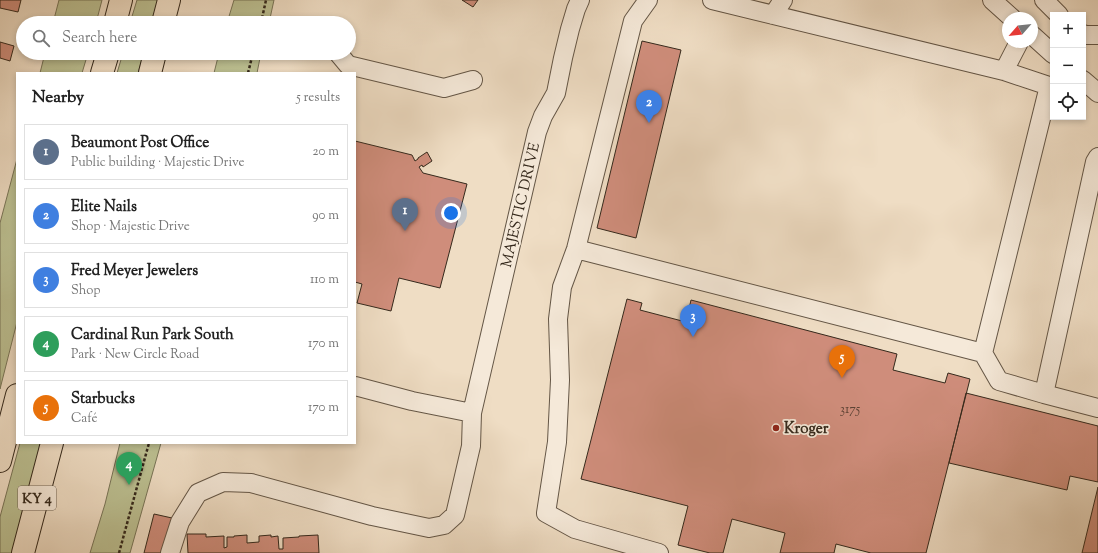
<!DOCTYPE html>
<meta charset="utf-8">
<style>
:root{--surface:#fff;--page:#f6f6f6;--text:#222;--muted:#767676;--line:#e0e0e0;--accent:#db2777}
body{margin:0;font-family:"Sorts Mill Goudy",serif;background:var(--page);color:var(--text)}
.controls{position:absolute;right:12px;top:12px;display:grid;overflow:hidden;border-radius:0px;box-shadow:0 2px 6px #0003}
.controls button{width:36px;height:36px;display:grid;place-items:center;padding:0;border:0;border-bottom:1px solid var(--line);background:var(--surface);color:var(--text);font:20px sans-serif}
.compass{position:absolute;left:1002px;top:12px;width:36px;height:36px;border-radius:50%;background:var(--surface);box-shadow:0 2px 6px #0003;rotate:242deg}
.you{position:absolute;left:451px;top:213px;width:14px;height:14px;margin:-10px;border:3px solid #fff;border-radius:50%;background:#1a73e8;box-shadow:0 0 0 6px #1a73e833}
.badge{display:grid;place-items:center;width:26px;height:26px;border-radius:50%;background:var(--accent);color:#fff;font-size:13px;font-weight:700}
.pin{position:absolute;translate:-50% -33px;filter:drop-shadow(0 1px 2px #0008)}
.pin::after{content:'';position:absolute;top:21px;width:14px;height:12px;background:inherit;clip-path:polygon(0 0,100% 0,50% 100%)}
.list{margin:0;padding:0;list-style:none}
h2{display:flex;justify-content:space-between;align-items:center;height:52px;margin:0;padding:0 16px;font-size:17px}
h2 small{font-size:13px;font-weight:400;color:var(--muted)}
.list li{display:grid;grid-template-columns:26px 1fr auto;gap:12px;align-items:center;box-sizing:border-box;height:56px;margin:0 8px 8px;padding:0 8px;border:1px solid var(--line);border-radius:0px}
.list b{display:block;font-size:15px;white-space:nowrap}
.list p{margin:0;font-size:13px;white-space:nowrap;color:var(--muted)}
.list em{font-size:13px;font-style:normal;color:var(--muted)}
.icon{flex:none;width:22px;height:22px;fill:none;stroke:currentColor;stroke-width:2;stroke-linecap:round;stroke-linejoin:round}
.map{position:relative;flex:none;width:1098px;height:553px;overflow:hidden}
.search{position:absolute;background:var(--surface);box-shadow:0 2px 6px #0003;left:16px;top:16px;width:340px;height:44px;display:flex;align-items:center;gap:10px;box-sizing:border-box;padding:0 14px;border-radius:22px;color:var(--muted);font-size:15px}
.panel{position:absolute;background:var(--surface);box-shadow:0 2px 6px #0003;left:16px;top:72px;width:340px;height:372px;border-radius:0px}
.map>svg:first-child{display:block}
</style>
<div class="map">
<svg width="1098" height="553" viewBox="0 0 1098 553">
<rect width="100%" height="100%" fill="#efddc4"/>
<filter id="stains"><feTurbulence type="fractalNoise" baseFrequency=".005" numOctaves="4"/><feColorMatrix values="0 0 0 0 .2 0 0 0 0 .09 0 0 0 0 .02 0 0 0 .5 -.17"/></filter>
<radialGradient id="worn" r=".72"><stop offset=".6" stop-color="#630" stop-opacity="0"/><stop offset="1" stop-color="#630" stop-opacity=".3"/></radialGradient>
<path fill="#bcc092" stroke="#787457" d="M 59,0 L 102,0 L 96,23 L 53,23 Z
M 137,0 L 158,0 L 152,23 L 130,23 Z
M 234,0 L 274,0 L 269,23 L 227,23 Z
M 45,53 L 88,53 L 82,73 L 40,73 Z
M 123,53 L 144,53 L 138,73 L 117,73 Z
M 219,53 L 261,53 L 257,73 L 214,73 Z
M 17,159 L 17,322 L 0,389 L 0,223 Z
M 20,443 L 42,443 L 12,553 L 0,553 L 0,517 Z
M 120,443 L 161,443 L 130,553 L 90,553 L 105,504 Z"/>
<path fill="#cf8d7b" stroke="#35291c" d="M 0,0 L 21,0 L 18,12 L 0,8 Z
M 462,0 L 478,0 L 473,7 Z
M 642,41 L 681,50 L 636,238 L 597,228 Z
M 0,42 L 14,46 L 10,61 L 0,58 Z
M 355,141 L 412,155 L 415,161 L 418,159 L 418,158 L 427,152 L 432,161 L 423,167 L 422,165 L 419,167 L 423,173 L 467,184 L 440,288 L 399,278 L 391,311 L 357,303 L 362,284 L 355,282 Z
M 627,299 L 642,303 L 640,310 L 686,322 L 691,300 L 897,354 L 893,370 L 945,383 L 948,373 L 970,379 L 926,553 L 871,553 L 836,544 L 834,553 L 780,553 L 785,533 L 732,519 L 723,553 L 710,553 L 678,545 L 688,506 L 581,479 Z
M 966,393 L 1098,426 L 1098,482 L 1070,476 L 1067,490 L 949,463 Z
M 1098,487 L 1098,553 L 1082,553 Z
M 154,514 L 172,518 L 163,553 L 144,553 Z
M 187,534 L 206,534 L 206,537 L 224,536 L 224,548 L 227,547 L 227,537 L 234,537 L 234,536 L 247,535 L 247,543 L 259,542 L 259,536 L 271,535 L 271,537 L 278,536 L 279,549 L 283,549 L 283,538 L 299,537 L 299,536 L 318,535 L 319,553 L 188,553 Z"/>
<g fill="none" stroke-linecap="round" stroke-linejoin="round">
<defs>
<path id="minor" d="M 648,0 L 633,21 L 576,249 L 562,287 L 558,319 L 560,380 L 557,442 L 546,513 L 575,529 L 659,553
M 712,0 L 1004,71 L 1049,86 L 983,353
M 992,0 L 1012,18
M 1044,0 L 1059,15
M 773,15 L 783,0
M 1083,34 L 1086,35 L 1098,35
M 1032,35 L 1053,54
M 338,53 L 348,65 L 444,88 L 473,80
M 1004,71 L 1019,42
M 1083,80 L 1098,93
M 576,249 L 983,353 L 999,381 L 1044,394 L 1098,408
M 355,386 L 412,401 L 472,413
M 1044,394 L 1095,162 L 1098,157
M 170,553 L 180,522 L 198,493 L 223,482 L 251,483 L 372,516 L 429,528 L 444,525 L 455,515 L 471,446 L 472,413 L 537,132 L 543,116 L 556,93 L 563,58 L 570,29 L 576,9 L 580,0"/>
<path id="highway" d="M 115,23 L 121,0
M 163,23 L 169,0
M 102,73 L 108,53
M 150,73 L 155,53
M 0,461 L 17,395
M 23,553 L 52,443"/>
</defs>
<use href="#minor" stroke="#645646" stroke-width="20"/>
<use href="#highway" stroke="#35291c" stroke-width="24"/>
<path stroke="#35291c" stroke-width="2.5" stroke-dasharray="3 2" stroke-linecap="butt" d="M 261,23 L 266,0
M 248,73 L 253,53
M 119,553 L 149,443"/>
<use href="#minor" stroke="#f5e9d9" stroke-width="18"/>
<use href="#highway" stroke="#efddc4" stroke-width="22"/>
</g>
<circle fill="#8f2418" stroke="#f5e9d9" stroke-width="1.5" cx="776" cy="428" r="4"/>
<g text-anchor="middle" stroke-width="3.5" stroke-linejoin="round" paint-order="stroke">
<g font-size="13" fill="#5c4234">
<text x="850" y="413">3175</text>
</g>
<rect fill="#f5e9d9" stroke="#6f6355" stroke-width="1" x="18" y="486" width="38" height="24" rx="3"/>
<g font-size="14" font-weight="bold" fill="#35291c">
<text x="37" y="503">KY 4</text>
</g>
<g font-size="15" fill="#35291c" stroke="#f5e9d9">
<text transform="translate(520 205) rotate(-77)" y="5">MAJESTIC DRIVE</text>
</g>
<g font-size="15" font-weight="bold" fill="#35291c" stroke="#f5e9d9" text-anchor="start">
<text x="784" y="433">Kroger</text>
</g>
</g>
<rect width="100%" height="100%" filter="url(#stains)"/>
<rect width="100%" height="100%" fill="url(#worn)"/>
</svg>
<div class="controls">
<button>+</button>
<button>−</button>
<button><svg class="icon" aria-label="locate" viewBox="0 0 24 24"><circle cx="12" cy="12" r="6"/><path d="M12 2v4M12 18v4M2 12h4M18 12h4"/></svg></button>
</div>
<svg class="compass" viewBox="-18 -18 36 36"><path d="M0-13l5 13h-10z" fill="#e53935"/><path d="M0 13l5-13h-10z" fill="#767676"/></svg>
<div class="you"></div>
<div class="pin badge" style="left:405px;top:231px;background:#5c6f8a">1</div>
<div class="pin badge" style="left:649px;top:123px;background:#3f7fe0">2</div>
<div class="pin badge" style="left:693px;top:337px;background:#3f7fe0">3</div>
<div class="pin badge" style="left:129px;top:485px;background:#2e9e5b">4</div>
<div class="pin badge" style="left:842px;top:378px;background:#e8710a">5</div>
<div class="search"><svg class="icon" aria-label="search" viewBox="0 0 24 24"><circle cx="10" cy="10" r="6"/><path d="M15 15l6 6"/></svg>Search here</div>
<section class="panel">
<h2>Nearby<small>5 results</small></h2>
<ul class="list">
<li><span class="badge" style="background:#5c6f8a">1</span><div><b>Beaumont Post Office</b><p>Public building · Majestic Drive</p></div><em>20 m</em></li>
<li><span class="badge" style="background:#3f7fe0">2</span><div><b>Elite Nails</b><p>Shop · Majestic Drive</p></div><em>90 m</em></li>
<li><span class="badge" style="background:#3f7fe0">3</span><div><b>Fred Meyer Jewelers</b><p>Shop</p></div><em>110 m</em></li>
<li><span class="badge" style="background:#2e9e5b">4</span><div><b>Cardinal Run Park South</b><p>Park · New Circle Road</p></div><em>170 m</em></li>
<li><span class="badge" style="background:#e8710a">5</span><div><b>Starbucks</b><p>Café</p></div><em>170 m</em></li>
</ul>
</section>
</div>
